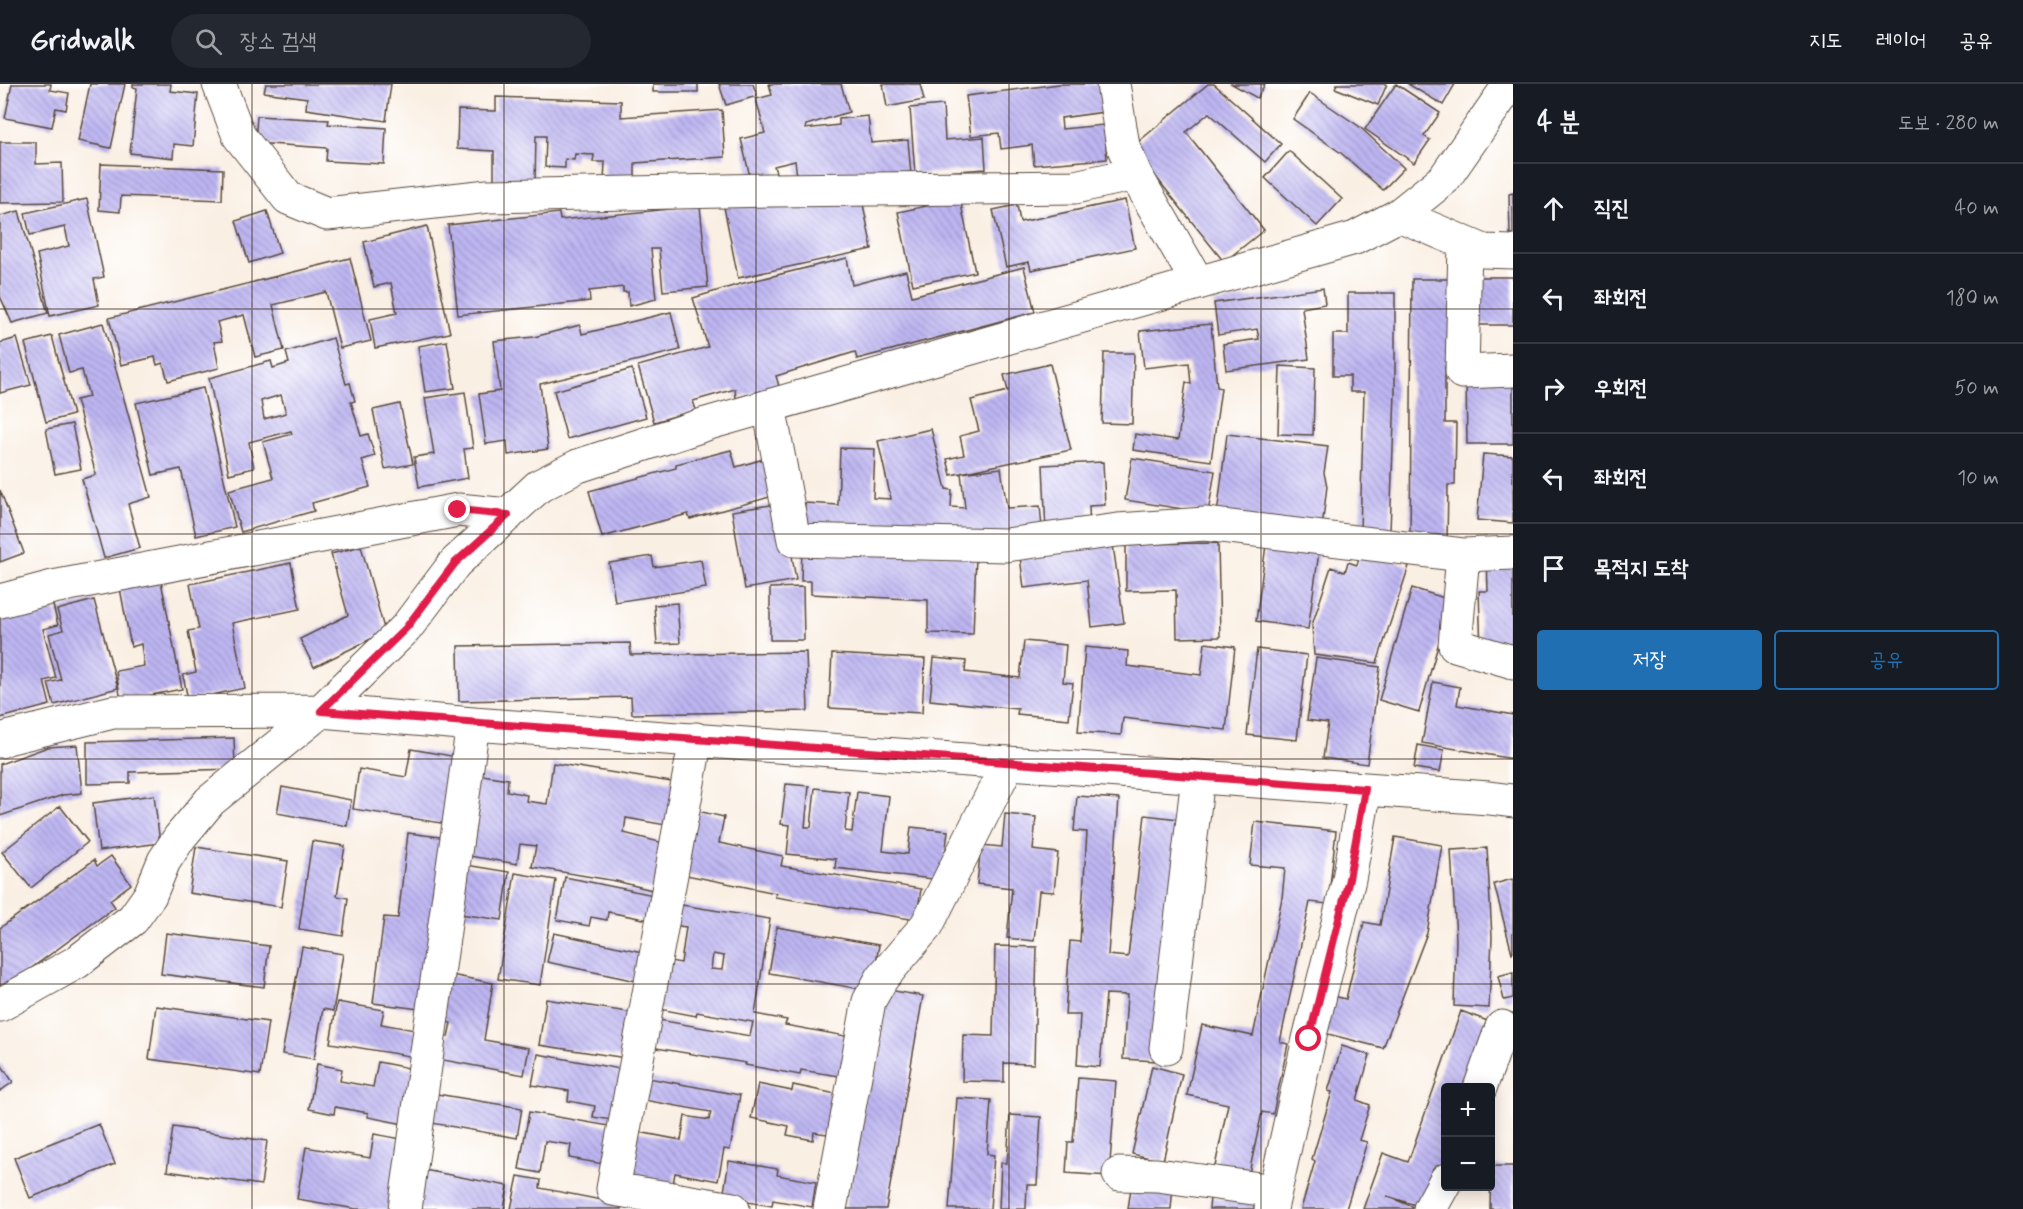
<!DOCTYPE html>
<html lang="ko">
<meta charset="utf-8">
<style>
:root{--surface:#171b24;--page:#242831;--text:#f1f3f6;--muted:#9ea1a6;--line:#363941;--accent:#1f6fb2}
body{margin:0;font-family:Mynerve,"Poor Story",sans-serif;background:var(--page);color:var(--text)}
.controls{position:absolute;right:18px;bottom:18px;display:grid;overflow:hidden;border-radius:6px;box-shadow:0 3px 15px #0003}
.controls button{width:54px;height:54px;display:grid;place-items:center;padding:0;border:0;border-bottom:2px solid var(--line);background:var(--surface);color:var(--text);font:30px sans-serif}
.stop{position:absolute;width:18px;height:18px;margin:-14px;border:4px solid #e11d48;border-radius:50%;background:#fff}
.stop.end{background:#e11d48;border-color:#fff;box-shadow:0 2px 6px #0008}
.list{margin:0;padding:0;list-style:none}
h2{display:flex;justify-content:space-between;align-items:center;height:78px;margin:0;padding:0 24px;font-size:26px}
h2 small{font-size:20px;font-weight:400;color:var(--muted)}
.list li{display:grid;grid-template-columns:39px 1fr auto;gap:18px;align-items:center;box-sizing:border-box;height:90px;padding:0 24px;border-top:2px solid var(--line)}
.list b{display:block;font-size:22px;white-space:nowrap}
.list em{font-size:20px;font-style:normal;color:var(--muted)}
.actions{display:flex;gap:12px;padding:18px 24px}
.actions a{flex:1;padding:14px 0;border:2px solid var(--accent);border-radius:6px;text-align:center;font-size:21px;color:var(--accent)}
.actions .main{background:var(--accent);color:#fff}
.icon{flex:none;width:33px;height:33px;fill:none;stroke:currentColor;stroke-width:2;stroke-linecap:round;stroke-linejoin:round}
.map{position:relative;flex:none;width:1513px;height:1125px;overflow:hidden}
header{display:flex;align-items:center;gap:36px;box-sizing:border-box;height:84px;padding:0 30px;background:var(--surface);border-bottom:2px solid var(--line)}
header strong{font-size:28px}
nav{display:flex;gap:33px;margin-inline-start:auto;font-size:21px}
.search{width:420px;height:54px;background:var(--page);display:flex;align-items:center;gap:15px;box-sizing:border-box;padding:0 21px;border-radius:33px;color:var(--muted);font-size:22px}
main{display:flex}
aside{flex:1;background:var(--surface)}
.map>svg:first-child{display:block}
</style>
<header>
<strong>Gridwalk</strong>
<div class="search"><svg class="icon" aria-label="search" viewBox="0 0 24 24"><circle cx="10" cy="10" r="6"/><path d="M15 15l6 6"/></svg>장소 검색</div>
<nav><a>지도</a><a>레이어</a><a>공유</a></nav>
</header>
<main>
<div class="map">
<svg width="1513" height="1125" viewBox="0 0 1513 1125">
<defs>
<pattern id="building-back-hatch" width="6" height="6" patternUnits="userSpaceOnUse" patternTransform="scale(1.5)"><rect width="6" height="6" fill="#beb6f3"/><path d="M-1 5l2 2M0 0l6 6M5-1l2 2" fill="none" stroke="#9c94c4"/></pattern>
</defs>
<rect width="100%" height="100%" fill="#fff"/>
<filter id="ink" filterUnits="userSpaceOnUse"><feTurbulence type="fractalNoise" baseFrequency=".0167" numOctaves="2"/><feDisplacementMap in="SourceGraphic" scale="12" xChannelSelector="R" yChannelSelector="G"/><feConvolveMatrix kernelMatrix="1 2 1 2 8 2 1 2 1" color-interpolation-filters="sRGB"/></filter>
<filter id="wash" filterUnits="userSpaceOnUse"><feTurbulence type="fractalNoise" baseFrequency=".008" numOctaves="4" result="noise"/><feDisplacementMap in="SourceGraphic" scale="24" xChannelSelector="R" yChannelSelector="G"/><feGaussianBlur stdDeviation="1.35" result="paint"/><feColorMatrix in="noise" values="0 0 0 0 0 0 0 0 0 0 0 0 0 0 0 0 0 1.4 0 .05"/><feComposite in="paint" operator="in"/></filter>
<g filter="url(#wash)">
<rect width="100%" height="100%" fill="#faefe3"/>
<g id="blocks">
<path fill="url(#building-back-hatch)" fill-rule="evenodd" d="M 12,0 L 51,0 L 50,6 L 69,9 L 66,26 L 56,24 L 52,43 L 5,34 Z
M 90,0 L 125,0 L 111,64 L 78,57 Z
M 133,0 L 171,0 L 170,7 L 198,10 L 193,62 L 174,60 L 173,74 L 130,69 L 137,4 L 133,3 Z
M 266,0 L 391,0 L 386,37 L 306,25 L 307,14 L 264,8 Z
M 653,0 L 698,0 L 698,8 L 653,8 Z
M 719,0 L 753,0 L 757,12 L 726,21 Z
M 769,0 L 841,0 L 849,28 L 806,41 L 805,45 L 839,41 L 839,35 L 868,32 L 871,59 L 908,56 L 911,91 L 797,92 L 795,77 L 774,82 L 778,95 L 751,97 L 741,55 L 765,49 L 756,15 L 772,11 Z
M 883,0 L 920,0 L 924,16 L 887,23 Z
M 1059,0 L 1100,0 L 1104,28 L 1061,34 L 1062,45 L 1104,41 L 1107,75 L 1034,81 L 1032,61 L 1001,65 L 999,49 L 971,52 L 966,12 Z
M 1208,0 L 1214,0 L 1281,60 L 1265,78 L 1209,29 L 1186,48 L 1264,146 L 1224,178 L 1132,63 Z
M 1232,0 L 1265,0 L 1257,14 Z
M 1337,0 L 1387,0 L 1378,21 L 1335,4 Z
M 1396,0 L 1440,29 L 1424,52 L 1430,56 L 1414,79 L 1365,45 Z
M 1408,0 L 1455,0 L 1443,21 Z
M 1310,9 L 1360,43 L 1404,84 L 1383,106 L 1341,69 L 1293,35 Z
M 496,13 L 621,17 L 621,33 L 722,26 L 725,73 L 635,79 L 635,99 L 604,98 L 605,78 L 593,78 L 594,71 L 575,70 L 574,76 L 565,75 L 565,84 L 545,83 L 546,52 L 536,52 L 535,98 L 494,96 L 494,67 L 457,65 L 458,26 L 496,27 Z
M 943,21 L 945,56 L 984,53 L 986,85 L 915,90 L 910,24 Z
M 257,32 L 329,36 L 328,40 L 386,44 L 384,80 L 326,77 L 327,64 L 255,59 Z
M 0,58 L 36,58 L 36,80 L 62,79 L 63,118 L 0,119 Z
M 1289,67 L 1342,115 L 1317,142 L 1265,94 Z
M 101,80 L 223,85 L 222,116 L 121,112 L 120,128 L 99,126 Z
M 1513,109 L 1513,150 L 1510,150 L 1509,110 Z
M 87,115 L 104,193 L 94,195 L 99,221 L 50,232 L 37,170 L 69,162 L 65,143 L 30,151 L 25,129 Z
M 862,115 L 872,165 L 738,194 L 724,123 Z
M 960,115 L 975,188 L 913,201 L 898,128 Z
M 1125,116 L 1135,164 L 1031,186 L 1029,178 L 1006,183 L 993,126 L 1017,121 L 1020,138 Z
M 700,122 L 708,203 L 663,207 L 659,165 L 651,165 L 656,215 L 629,222 L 628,208 L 623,208 L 623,203 L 589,207 L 590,217 L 458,231 L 448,141 L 559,129 L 560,136 Z
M 19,127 L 48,229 L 12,239 L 0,212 L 0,132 Z
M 267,127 L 280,169 L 249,179 L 236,137 Z
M 427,142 L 450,249 L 375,264 L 370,235 L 397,229 L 391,199 L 374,203 L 364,158 Z
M 350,174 L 371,257 L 340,264 L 326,208 L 273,221 L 284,266 L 255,273 L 244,231 L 217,238 L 222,257 L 214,258 L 219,284 L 168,297 L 163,279 L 157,281 L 155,273 L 121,281 L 109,234 Z
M 847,174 L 852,201 L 906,187 L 912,212 L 1024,183 L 1035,228 L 857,275 L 855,268 L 776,292 L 779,302 L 736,314 L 735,305 L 693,317 L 696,326 L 654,338 L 638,282 L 708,263 L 693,214 L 740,200 Z
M 1471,193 L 1513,193 L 1513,241 L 1471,241 Z
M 1412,195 L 1456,195 L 1450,282 L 1445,282 L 1445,339 L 1456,339 L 1455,401 L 1448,401 L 1447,459 L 1410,459 Z
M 1323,204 L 1325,220 L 1302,224 L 1309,275 L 1226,286 L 1223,260 L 1259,255 L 1257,245 L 1218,251 L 1214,219 Z
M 1348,209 L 1395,209 L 1395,308 L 1390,448 L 1360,447 L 1364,308 L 1350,308 L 1350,292 L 1333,292 L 1333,250 L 1348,250 Z
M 671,228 L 680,266 L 540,300 L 548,365 L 508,371 L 507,357 L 486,360 L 479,310 L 500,307 L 494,257 L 534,253 L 580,241 L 582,250 Z
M 103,239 L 151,413 L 128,420 L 140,464 L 104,474 L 82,395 L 96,391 L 76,316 L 89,313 L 82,286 L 69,289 L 59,251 Z
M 1211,240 L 1217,303 L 1221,304 L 1211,377 L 1133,366 L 1135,350 L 1178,356 L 1186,298 L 1191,300 L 1189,279 L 1144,284 L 1140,247 Z
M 52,252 L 73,331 L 46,338 L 25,259 Z
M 17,254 L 31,301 L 0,309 L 0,259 Z
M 333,254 L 346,300 L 350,299 L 355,317 L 351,318 L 361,352 L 368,350 L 375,372 L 362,376 L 370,403 L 312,419 L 314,427 L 241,448 L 229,406 L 273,394 L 263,358 L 292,350 L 291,347 L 249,358 L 254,384 L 229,390 L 209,294 L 271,277 L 273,284 L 289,279 L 286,268 ZM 281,311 L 286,329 L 264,335 L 261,317 Z
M 447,257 L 455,304 L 425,308 L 418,262 Z
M 1104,269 L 1134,269 L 1132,340 L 1102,339 Z
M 1050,280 L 1071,366 L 951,391 L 947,375 L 964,371 L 960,352 L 979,347 L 971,316 L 1008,307 L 1004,291 Z
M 1280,282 L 1315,284 L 1313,351 L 1278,350 Z
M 632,285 L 646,333 L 567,355 L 554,307 Z
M 1513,294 L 1513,360 L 1467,360 L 1466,295 Z
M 203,304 L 235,443 L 196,452 L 181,385 L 153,391 L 136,319 Z
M 465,308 L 473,364 L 464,365 L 468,394 L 419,403 L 414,373 L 434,370 L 425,314 Z
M 400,320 L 413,380 L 385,385 L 373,326 Z
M 72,340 L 81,385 L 55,390 L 46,345 Z
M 931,345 L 946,405 L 952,406 L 951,423 L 965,424 L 961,389 L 1001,384 L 1007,424 L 1040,422 L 1043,455 L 804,453 L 805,419 L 838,421 L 840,364 L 875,365 L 873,414 L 891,415 L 878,357 Z
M 1227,350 L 1328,362 L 1324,389 L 1327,402 L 1322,444 L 1217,431 Z
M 731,366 L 736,383 L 767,374 L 777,411 L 690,435 L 688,430 L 602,453 L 589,407 L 676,384 L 676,380 Z
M 1483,370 L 1513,372 L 1513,439 L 1477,436 Z
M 1132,374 L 1215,387 L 1208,429 L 1125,416 Z
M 1103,378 L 1105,421 L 1089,422 L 1090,448 L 1046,449 L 1043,381 Z
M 0,406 L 24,469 L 0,478 Z
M 783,419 L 796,496 L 745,505 L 732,427 Z
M 1267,453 L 1320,461 L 1308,545 L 1256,537 Z
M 1112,454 L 1124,539 L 1092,543 L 1087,496 L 1024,504 L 1019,465 Z
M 1218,459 L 1220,553 L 1177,554 L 1176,506 L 1126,507 L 1126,460 Z
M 361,462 L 385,548 L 314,583 L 300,555 L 348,531 L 331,470 Z
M 802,464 L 976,472 L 973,550 L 928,549 L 928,516 L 811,510 L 811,497 L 801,497 Z
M 1361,466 L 1409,482 L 1377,579 L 1314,571 L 1312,541 L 1331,483 L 1345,488 L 1348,478 L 1357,481 Z
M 1513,471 L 1513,571 L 1481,566 L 1479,507 L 1488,507 L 1487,472 Z
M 652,472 L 654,483 L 701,476 L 706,504 L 615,518 L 609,479 Z
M 291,479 L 300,525 L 232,539 L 245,604 L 188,616 L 183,591 L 196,588 L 188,547 L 199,545 L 190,500 Z
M 161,497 L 182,605 L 121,617 L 116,587 L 144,582 L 141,560 L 131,563 L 120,504 Z
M 803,503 L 804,556 L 770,556 L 770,504 Z
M 1412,504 L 1451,516 L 1419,628 L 1379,616 Z
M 94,516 L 118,604 L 54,621 L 48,599 L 61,596 L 49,550 L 63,546 L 57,526 Z
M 52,517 L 58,541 L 43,545 L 56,594 L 44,597 L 50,621 L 0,634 L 0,531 Z
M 677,519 L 680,559 L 657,560 L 654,521 Z
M 1024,557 L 1066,561 L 1063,598 L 1073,599 L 1069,635 L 1017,630 L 1018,625 L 930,616 L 934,574 L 966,577 L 965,588 L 1020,594 Z
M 630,559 L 631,571 L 806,568 L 808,627 L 632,630 L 631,613 L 459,617 L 458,562 Z
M 1205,559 L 1235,563 L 1226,646 L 1123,634 L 1121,651 L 1078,648 L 1085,563 L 1128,567 L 1127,582 L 1201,591 Z
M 1257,565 L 1307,571 L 1297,656 L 1247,651 Z
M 832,570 L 925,575 L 922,629 L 829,624 Z
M 1316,574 L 1380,583 L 1367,680 L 1323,674 L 1328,639 L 1307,636 Z
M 1433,598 L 1460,603 L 1457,621 L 1513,631 L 1513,675 L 1422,659 Z
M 234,654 L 235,685 L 130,688 L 130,699 L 87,700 L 87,658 Z
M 77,661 L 82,709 L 63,711 L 0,732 L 0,680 L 48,663 Z
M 1418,661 L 1444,666 L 1440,688 L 1414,684 Z
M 411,665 L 463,674 L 453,741 L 353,725 L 359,685 L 406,693 Z
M 553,679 L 678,699 L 671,742 L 626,734 L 624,749 L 671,761 L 660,808 L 616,797 L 532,783 L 536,762 L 520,760 L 517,780 L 463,771 L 476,690 L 508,695 L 507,707 L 527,711 L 526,717 L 547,720 Z
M 786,700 L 809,702 L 805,743 L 811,743 L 815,704 L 849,708 L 845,747 L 852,748 L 857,708 L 889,712 L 883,767 L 908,770 L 911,743 L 948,747 L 942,796 L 835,784 L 836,775 L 787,770 L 790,741 L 781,740 Z
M 282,703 L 351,716 L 347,742 L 277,729 Z
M 154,711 L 160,759 L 99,767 L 93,719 Z
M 1077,712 L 1119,715 L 1108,871 L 1128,873 L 1145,731 L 1187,736 L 1160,913 L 1156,977 L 1123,975 L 1127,911 L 1106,910 L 1100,983 L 1077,981 L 1080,931 L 1065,931 L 1070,857 L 1080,858 L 1087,748 L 1074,747 Z
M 60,722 L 88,758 L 31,804 L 2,768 Z
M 689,725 L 724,733 L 719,759 L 783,772 L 781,782 L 921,805 L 916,836 L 775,813 L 776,809 L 676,789 Z
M 1005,730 L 1036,733 L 1033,766 L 1058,769 L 1054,808 L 1039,807 L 1034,857 L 1007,854 L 1012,804 L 977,800 L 981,761 L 1002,763 Z
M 1255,738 L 1336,747 L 1328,820 L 1310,818 L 1280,958 L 1288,960 L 1273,1030 L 1262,1028 L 1247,1099 L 1213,1092 L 1228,1020 L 1187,1011 L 1202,941 L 1253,952 L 1282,814 L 1285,784 L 1250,781 Z
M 408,749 L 448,754 L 427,926 L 373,919 L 384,833 L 398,834 Z
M 1395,753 L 1442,761 L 1427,849 L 1383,964 L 1324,949 L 1333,912 L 1346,915 L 1364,838 L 1380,841 Z
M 312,757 L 345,762 L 337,812 L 348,814 L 343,852 L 299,845 Z
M 196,763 L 288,777 L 281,823 L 189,809 Z
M 1487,764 L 1492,853 L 1489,924 L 1454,922 L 1456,855 L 1451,766 Z
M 111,772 L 131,800 L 110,816 L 115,823 L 0,907 L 0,844 L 94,776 L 97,782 Z
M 460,780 L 509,788 L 502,836 L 453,829 Z
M 515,789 L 556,796 L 540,901 L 498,895 Z
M 565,793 L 654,811 L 649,836 L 608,828 L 607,836 L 591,833 L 589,842 L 557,836 Z
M 1513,795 L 1513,868 L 1512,869 L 1494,800 Z
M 669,819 L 770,835 L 755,930 L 787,936 L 785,941 L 851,953 L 845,993 L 801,986 L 800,991 L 745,981 L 746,979 L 644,962 L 648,934 L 750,952 L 753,938 L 697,928 L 696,932 L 649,923 L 658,875 L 681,879 L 686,843 L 665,840 ZM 713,870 L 724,872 L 722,886 L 711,885 Z
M 777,843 L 879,861 L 871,907 L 769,889 Z
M 166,849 L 269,862 L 264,903 L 161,890 Z
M 554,849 L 647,869 L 641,898 L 547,878 Z
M 995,862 L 1037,863 L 1034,980 L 1004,979 L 1004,998 L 962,997 L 963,951 L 993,952 Z
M 302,863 L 343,870 L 333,927 L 323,925 L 314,975 L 282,970 Z
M 1513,888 L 1513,914 L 1504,916 L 1498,892 Z
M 446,890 L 493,899 L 484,956 L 529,964 L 524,991 L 438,975 L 442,952 L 448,953 L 451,939 L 438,936 Z
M 883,905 L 923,912 L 886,1125 L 845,1125 Z
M 546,915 L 634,929 L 626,974 L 539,961 Z
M 337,918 L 384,926 L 381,940 L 426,948 L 421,974 L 330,959 Z
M 156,922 L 268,938 L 260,991 L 149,975 Z
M 1461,927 L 1493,939 L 1470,1004 L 1446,1004 L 1446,1074 L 1428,1125 L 1387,1112 L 1418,1125 L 1363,1125 L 1383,1069 L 1408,1078 Z
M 1342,962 L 1370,971 L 1357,1016 L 1370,1021 L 1359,1056 L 1367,1058 L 1346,1125 L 1301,1125 L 1315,1077 L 1312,1075 L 1332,1008 L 1328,1007 Z
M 538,970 L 626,986 L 617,1037 L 593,1033 L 595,1022 L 568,1017 L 569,1007 L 532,1001 Z
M 378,978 L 424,987 L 414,1042 L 368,1033 L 368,1029 L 335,1023 L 334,1030 L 309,1025 L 317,980 L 342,985 L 340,997 L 373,1003 Z
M 0,979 L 13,998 L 0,1007 Z
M 1152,982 L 1182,990 L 1163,1077 L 1132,1070 Z
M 643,993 L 740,1011 L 730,1066 L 724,1065 L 718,1097 L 675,1089 L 673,1100 L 621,1091 L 628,1046 L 681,1056 L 685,1032 L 709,1036 L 711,1028 L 638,1015 Z
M 1078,994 L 1116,997 L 1109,1092 L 1066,1089 L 1068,1058 L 1073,1058 Z
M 758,1000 L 792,1007 L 793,1001 L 841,1011 L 833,1051 L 814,1048 L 813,1056 L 787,1051 L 789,1042 L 751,1034 Z
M 431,1009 L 522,1024 L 517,1054 L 426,1038 Z
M 957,1014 L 991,1016 L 987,1070 L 994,1071 L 990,1125 L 949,1125 Z
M 529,1028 L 615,1043 L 609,1081 L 569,1074 L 571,1061 L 545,1057 L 540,1089 L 519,1085 Z
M 1010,1031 L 1041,1033 L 1037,1101 L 1027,1101 L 1026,1125 L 999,1125 L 1001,1079 L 1007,1079 Z
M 99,1040 L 115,1080 L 30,1114 L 14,1074 Z
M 173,1043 L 267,1057 L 261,1101 L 167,1087 Z
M 374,1050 L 407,1056 L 401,1125 L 356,1125 L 297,1115 L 306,1063 L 370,1074 Z
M 729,1077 L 778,1085 L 777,1091 L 816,1098 L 812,1123 L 773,1116 L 772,1122 L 723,1114 Z
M 1491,1082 L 1513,1082 L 1513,1125 L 1490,1125 Z
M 419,1085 L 508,1102 L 504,1125 L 424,1125 L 412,1123 Z
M 518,1092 L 541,1096 L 540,1104 L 622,1120 L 621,1125 L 511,1125 Z
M 1132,1097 L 1173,1102 L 1171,1125 L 1128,1125 Z
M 1210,1113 L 1254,1119 L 1254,1125 L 1209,1125 Z"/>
</g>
</g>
<g filter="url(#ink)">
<use href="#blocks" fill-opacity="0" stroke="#58483c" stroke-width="1.5"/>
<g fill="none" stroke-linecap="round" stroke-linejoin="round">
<defs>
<path id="minor" d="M 219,0 L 239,52 L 288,114 L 327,130 L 488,112 L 771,106 L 1075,103 L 1135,90
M 1113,0 L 1123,62 L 1135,90 L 1198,199
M 1399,131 L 1484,167 L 1513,168
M 1465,160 L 1462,288 L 1513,286
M 769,322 L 794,456 L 1006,461 L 1118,446 L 1205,440 L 1463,471 L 1455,561 L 1513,578
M 1463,471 L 1513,469
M 0,517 L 53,503 L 458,426 L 508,431
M 696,655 L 613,1105 L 733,1125
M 0,657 L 7,654 L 113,628 L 321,627 L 473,640 L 1489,714 L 1513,717
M 0,921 L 77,878 L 133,835 L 150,811 L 164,777 L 180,753 L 210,717 L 321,627 L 406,544 L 455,479 L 539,402 L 578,382 L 706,340 L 1355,154 L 1399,131 L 1444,95 L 1510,0
M 1166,964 L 1198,693
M 1480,1004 L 1502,943
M 1119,1090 L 1157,1091 L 1275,1107
M 405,1125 L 473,640
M 830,1125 L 869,917 L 882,894 L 927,841 L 1008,679
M 1271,1125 L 1309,955 L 1349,795 L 1365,705
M 1430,1125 L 1446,1096"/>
</defs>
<use href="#minor" stroke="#58483c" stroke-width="35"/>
<use href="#minor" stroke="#fff" stroke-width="33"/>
</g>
</g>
<g fill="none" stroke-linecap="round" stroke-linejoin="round" filter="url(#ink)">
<path stroke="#e11d48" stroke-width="8" d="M 458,426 L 508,431 L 455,479 L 406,544 L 321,627 L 1365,705 L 1349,795 L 1309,955"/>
</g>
<path fill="none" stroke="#3b2a1e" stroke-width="1.5" stroke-opacity="0.55" d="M 252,0 L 252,1125M 504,0 L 504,1125M 756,0 L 756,1125M 1009,0 L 1009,1125M 1261,0 L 1261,1125M 0,225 L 1513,225M 0,450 L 1513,450M 0,675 L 1513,675M 0,900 L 1513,900"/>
</svg>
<div class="controls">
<button>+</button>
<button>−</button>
</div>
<div class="stop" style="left:1309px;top:955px"></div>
<div class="stop end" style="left:458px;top:426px"></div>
</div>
<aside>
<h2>4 분<small>도보 · 280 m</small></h2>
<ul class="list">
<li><svg class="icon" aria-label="ahead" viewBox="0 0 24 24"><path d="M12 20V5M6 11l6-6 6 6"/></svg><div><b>직진</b></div><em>40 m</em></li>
<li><svg class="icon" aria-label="left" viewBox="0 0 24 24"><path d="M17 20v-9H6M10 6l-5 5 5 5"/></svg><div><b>좌회전</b></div><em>180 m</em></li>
<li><svg class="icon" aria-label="right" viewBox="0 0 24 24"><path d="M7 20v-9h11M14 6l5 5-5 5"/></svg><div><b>우회전</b></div><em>50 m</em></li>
<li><svg class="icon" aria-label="left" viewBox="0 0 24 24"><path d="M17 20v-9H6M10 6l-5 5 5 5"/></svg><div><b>좌회전</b></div><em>10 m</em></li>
<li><svg class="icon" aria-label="arrive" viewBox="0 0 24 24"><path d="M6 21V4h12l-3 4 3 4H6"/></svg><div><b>목적지 도착</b></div></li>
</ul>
<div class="actions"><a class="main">저장</a><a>공유</a></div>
</aside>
</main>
